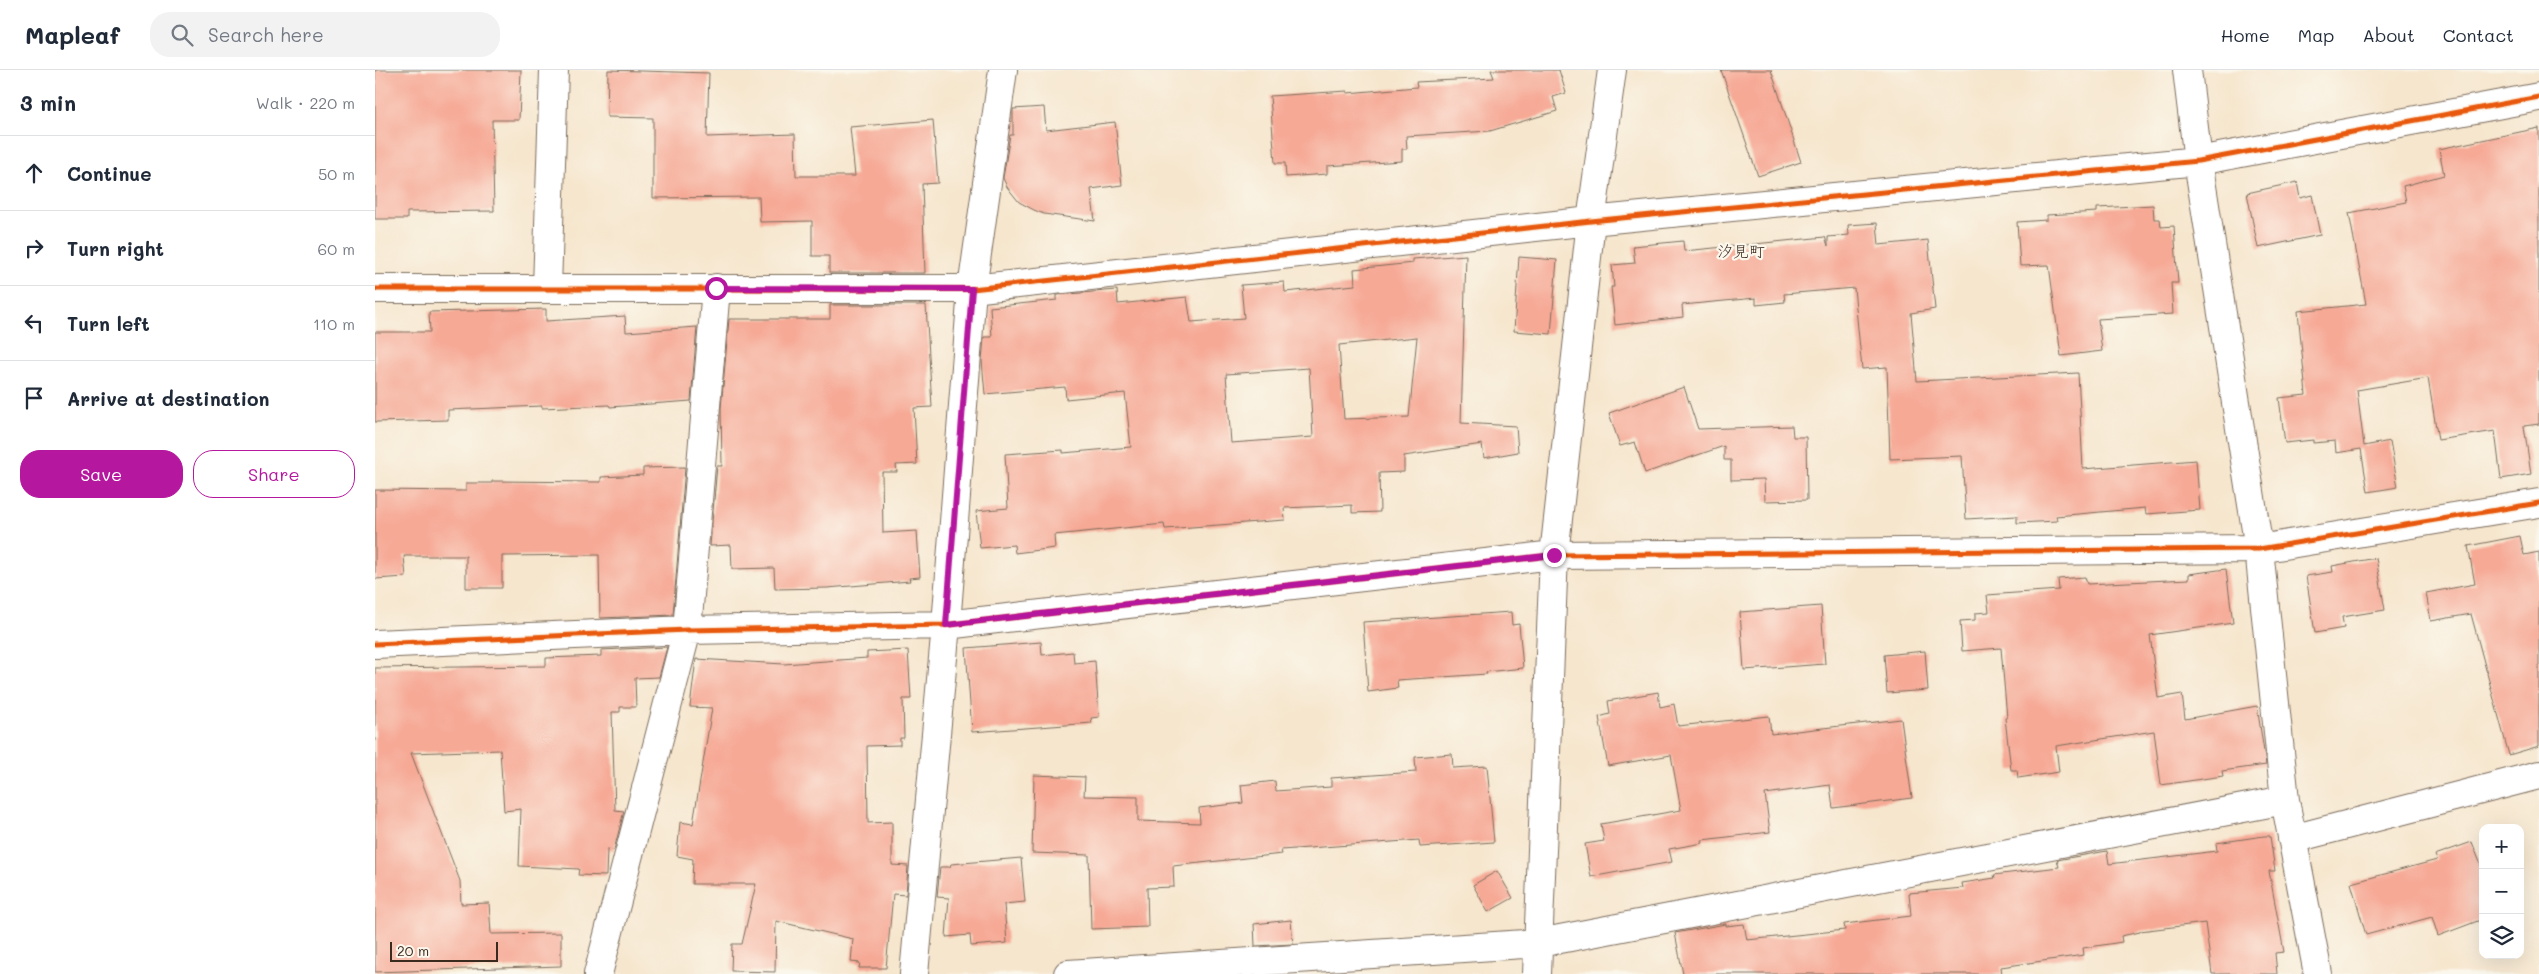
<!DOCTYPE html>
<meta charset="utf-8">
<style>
:root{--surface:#fff;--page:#f2f2f3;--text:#1f2937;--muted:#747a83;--line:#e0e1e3;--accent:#b5179e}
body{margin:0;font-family:Mali,"Klee One",sans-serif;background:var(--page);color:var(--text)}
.controls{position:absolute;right:15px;bottom:15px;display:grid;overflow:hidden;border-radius:10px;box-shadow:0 5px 20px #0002}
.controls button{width:45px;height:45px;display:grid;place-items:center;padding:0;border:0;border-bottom:1px solid var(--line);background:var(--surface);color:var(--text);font:25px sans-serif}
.scale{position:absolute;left:15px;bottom:12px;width:108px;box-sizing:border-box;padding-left:5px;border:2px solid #3b2a1e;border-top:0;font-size:14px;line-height:18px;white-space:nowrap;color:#3b2a1e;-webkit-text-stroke:4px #fbf7ec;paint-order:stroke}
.stop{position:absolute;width:15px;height:15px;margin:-11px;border:4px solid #b5179e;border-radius:50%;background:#fff}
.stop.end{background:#b5179e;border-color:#fff;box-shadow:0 1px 5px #0008}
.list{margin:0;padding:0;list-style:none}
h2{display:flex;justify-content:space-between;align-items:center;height:65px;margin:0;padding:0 20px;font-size:21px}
h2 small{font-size:16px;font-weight:400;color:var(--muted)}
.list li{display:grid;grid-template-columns:32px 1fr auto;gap:15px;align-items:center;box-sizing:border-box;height:75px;padding:0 20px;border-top:1px solid var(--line)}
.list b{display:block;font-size:19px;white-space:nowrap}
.list em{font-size:16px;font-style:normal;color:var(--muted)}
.actions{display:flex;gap:10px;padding:15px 20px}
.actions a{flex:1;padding:11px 0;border:1px solid var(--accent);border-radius:20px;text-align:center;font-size:18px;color:var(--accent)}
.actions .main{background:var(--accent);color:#fff}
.icon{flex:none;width:28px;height:28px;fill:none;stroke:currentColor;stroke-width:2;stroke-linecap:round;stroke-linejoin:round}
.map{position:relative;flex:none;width:2164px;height:904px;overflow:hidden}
header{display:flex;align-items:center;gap:30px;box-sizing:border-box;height:70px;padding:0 25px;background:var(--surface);border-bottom:1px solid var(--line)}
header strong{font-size:24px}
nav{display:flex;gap:28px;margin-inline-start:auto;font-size:18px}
.search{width:350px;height:45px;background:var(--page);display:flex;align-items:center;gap:12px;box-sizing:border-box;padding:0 18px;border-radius:20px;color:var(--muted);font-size:19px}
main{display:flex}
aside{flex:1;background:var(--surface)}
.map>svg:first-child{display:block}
</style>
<header>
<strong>Mapleaf</strong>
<div class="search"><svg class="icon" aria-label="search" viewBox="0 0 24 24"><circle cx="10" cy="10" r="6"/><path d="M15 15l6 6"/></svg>Search here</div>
<nav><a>Home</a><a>Map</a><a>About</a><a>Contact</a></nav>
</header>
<main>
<aside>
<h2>3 min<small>Walk · 220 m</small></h2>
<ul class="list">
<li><svg class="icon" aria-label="ahead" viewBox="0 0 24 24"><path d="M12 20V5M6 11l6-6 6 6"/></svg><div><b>Continue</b></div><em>50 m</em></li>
<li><svg class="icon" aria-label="right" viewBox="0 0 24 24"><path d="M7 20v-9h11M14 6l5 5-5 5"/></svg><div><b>Turn right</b></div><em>60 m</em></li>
<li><svg class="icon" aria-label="left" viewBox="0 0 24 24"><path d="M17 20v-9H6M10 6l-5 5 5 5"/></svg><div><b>Turn left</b></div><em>110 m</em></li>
<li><svg class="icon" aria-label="arrive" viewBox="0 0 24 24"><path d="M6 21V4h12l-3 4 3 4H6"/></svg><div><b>Arrive at destination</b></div></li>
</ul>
<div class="actions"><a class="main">Save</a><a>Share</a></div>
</aside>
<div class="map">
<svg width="2164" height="904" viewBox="0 0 2164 904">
<rect width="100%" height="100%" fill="#fbf7ec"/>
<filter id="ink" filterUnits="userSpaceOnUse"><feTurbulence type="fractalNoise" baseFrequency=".02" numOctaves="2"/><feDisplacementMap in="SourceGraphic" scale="10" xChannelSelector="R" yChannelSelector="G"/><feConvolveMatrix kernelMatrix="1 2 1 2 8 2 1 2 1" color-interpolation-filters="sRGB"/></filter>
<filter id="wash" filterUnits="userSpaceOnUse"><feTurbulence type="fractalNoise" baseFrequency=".0096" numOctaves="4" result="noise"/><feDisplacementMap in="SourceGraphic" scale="20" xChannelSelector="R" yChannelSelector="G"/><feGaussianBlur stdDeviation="1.12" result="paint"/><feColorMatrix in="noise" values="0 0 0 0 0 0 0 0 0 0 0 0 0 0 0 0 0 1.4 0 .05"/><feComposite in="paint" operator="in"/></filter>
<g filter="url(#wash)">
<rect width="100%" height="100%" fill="#f6e6ce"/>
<g id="blocks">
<path fill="#f6a995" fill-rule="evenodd" d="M 0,0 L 146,0 L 144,50 L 117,50 L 119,141 L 32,142 L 32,149 L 0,149 Z
M 233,0 L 334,3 L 332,67 L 420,64 L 421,106 L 480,106 L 475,57 L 558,50 L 563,113 L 547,114 L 550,203 L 454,203 L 454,186 L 437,186 L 437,151 L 385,152 L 384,127 L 278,128 L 278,48 L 232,47 Z
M 1116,0 L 1184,0 L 1191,23 L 1178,27 L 1182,41 L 1115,61 L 1031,66 L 1032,79 L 1027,79 L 1027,91 L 952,96 L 952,104 L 911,107 L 910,93 L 900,93 L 895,26 L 972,21 L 972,23 L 1042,17 L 1041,12 L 1119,8 Z
M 1346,0 L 1396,0 L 1426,92 L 1383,106 Z
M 669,37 L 671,60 L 740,52 L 747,115 L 716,119 L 720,151 L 669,144 L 659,140 L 644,132 L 632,117 L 628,108 L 635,65 L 638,65 L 638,39 Z
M 2164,58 L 2164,354 L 2149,356 L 2156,404 L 2126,409 L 2120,361 L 2063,370 L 2053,308 L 1982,320 L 1989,376 L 2015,371 L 2023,417 L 1993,422 L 1986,379 L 1961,383 L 1960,371 L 1938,373 L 1938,370 L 1910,373 L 1904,328 L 1931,325 L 1923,241 L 1991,234 L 1974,143 L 2031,132 L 2028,116 L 2069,105 L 2064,79 Z
M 1922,112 L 1925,128 L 1937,125 L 1945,165 L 1883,178 L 1872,123 Z
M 1778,135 L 1779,149 L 1785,149 L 1786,157 L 1799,156 L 1803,213 L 1796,213 L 1798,244 L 1723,249 L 1727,281 L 1686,286 L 1674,195 L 1645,196 L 1642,152 L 1672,150 L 1672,145 L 1722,142 L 1722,138 Z
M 1502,153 L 1504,175 L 1553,170 L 1560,239 L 1536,243 L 1542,311 L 1703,303 L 1708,399 L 1821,390 L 1825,440 L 1771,444 L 1770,438 L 1681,446 L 1682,451 L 1642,453 L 1642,446 L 1591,449 L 1587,386 L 1515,389 L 1512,297 L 1487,299 L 1479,218 L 1409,224 L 1410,232 L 1381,235 L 1381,228 L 1307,235 L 1308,247 L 1240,255 L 1236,217 L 1239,217 L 1237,195 L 1260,193 L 1258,176 L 1308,171 L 1309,181 L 1450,167 L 1453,176 L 1453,167 L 1474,165 L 1473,155 Z
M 1091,185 L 1086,353 L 1141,356 L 1143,382 L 1109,388 L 1107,374 L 1029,386 L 1029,402 L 1004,403 L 1005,442 L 977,443 L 977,435 L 909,438 L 910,450 L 790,459 L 789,454 L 679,465 L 680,478 L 640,483 L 639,475 L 605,478 L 601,441 L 633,438 L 630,384 L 688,380 L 688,383 L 756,377 L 750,323 L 691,329 L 690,317 L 610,324 L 607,291 L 609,267 L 617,267 L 615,237 L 682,230 L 682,225 L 742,220 L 743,234 L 812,227 L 816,252 L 869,248 L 866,215 L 909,212 L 910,222 L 980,215 L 979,199 L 1038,193 L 1038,189 ZM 1042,267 L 1034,347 L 969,349 L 964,275 ZM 934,298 L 938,367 L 856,373 L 851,304 Z
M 1144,187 L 1182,190 L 1176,264 L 1139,261 Z
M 455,235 L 551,235 L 557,337 L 539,338 L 542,394 L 521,395 L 522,402 L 507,402 L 508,463 L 542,461 L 545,507 L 534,508 L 535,511 L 452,518 L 400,519 L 399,498 L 357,499 L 356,475 L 335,476 L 342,396 L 347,396 L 346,338 L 354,249 L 455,249 Z
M 171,239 L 171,251 L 250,246 L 251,262 L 322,257 L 316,331 L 235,337 L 234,335 L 167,338 L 167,336 L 73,340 L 73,350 L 0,352 L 0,262 L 55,262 L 54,242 Z
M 1309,317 L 1323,359 L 1417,356 L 1418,367 L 1431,367 L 1432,430 L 1390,431 L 1389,409 L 1356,410 L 1356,390 L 1349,390 L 1349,376 L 1270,403 L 1260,372 L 1245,376 L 1234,343 Z
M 310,397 L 298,545 L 225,548 L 224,485 L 127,486 L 127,518 L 91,518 L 91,486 L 29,486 L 31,507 L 0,509 L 0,420 L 91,421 L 91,413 L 117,413 L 117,411 L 226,412 L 226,407 L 268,405 L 268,398 Z
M 2145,466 L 2149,485 L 2164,482 L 2164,676 L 2134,685 L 2096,544 L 2056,551 L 2051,523 L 2100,514 L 2093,476 Z
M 2001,488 L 2010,540 L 1967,547 L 1969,558 L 1940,563 L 1931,506 L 1958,502 L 1957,496 Z
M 1851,499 L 1858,553 L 1775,565 L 1783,628 L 1807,624 L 1810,649 L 1882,636 L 1891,695 L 1847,701 L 1848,706 L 1786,715 L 1779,661 L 1681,676 L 1684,702 L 1643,708 L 1642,700 L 1636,700 L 1630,648 L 1632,648 L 1626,578 L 1587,581 L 1585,551 L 1600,550 L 1600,543 L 1614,542 L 1612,525 L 1684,520 L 1683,509 L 1710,507 L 1712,514 L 1814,509 L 1814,504 Z
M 1446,536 L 1450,594 L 1369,600 L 1365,542 Z
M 1136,542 L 1137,555 L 1144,554 L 1148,598 L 1111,602 L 1112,604 L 1022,610 L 1023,618 L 993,622 L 988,552 Z
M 666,572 L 667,585 L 698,582 L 699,593 L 720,591 L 724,647 L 716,648 L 717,653 L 597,662 L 591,578 Z
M 292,577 L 284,607 L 260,608 L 261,637 L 245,637 L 245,642 L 237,642 L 240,740 L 249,741 L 239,780 L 232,779 L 231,806 L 203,805 L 204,799 L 144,796 L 146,739 L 129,741 L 125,680 L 36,683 L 85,811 L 86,834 L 114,833 L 116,864 L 186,863 L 186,896 L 0,902 L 0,598 L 171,596 L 171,588 L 226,586 L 226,580 Z
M 533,580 L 536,629 L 528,629 L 529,668 L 525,668 L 525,675 L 492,676 L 493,753 L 517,752 L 517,795 L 533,796 L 531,825 L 518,824 L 511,898 L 484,898 L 485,893 L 476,892 L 478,869 L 401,851 L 400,902 L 356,901 L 357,874 L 367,874 L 381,814 L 317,814 L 318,789 L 302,786 L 305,752 L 318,754 L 337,638 L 315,637 L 321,589 L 409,594 L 492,588 L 492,582 Z
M 1550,581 L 1553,620 L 1512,623 L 1509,585 Z
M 1283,622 L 1285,637 L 1299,634 L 1303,656 L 1394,646 L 1396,664 L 1526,649 L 1537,728 L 1458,738 L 1455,715 L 1390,724 L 1395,762 L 1327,770 L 1328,773 L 1294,779 L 1297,792 L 1216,807 L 1210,774 L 1229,771 L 1226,754 L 1306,740 L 1296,685 L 1233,696 L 1224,647 L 1235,644 L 1233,631 Z
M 1077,684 L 1078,698 L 1112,696 L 1119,772 L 1045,777 L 1044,770 L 906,780 L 907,784 L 798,796 L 799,817 L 772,818 L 773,857 L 716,859 L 714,785 L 657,783 L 659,705 L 710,707 L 709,726 L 763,727 L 763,751 L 825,753 L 824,738 L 868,733 L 866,715 L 900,711 L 901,721 L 956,717 L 956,708 L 1041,702 L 1040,687 Z
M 1889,766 L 1895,766 L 1900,801 L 1894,801 L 1909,882 L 1900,883 L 1902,904 L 1837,904 L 1830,853 L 1765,861 L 1765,862 L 1746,866 L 1747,872 L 1708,878 L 1709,885 L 1626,897 L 1627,904 L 1308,904 L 1300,863 L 1351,854 L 1351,856 L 1369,854 L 1372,870 L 1470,860 L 1469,854 L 1536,846 L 1534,823 L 1588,818 L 1587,813 L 1620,808 L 1619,805 L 1684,797 L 1682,790 L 1732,781 L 1734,794 L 1842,781 L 1841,773 Z
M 2097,772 L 2108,800 L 2108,849 L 2063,866 L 2057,847 L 1991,865 L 1976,813 L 2062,790 L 2060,785 Z
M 646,788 L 650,832 L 629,834 L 632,873 L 596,876 L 595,865 L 571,867 L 574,828 L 562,827 L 565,797 L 575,797 L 576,794 Z
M 1122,801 L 1138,828 L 1113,842 L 1098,815 Z
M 916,850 L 918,874 L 880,876 L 879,854 Z"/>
</g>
</g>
<g filter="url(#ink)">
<use href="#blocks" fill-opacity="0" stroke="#7c6c5c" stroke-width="1"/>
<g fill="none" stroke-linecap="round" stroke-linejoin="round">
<defs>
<path id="minor" d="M 1812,0 L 1823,91 L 1884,479 L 1910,730 L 1943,904
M 172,218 L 179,0
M 0,219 L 597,219 L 1216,151 L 1823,91 L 2164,27
M 0,574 L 312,560 L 571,555 L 1179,485 L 1884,479 L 2164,433
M 1917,769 L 2164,705
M 223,904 L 312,560 L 341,218
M 539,904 L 571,555 L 597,219 L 628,0
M 693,904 L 1164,873 L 1910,730
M 1162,904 L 1179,485 L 1216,151 L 1237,0"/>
</defs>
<use href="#minor" stroke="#7c6c5c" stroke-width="30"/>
<use href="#minor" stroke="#fff" stroke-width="28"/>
<defs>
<path id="cycleway" d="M 0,219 L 597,219 L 1216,151 L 1823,91 L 2164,27
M 0,574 L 312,560 L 571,555 L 1179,485 L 1884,479 L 2164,433"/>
</defs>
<use href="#cycleway" stroke="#fbf7ec" stroke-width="8"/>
<use href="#cycleway" stroke="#e8590c" stroke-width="5"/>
</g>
</g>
<g fill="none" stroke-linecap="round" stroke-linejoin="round" filter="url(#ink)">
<path stroke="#b5179e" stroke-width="6" d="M 341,218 L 597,219 L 571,555 L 1179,485"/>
</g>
<g text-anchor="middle" stroke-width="4.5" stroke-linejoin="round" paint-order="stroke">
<g font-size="16" fill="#3b2a1e" stroke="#fbf7ec">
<text x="1366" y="187">汐見町</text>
</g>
</g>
</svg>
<div class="controls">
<button>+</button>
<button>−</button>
<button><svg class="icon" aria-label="layers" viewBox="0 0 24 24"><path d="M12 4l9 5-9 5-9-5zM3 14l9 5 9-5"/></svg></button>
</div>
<div class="scale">20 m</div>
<div class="stop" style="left:341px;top:218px"></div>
<div class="stop end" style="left:1179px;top:485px"></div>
</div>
</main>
